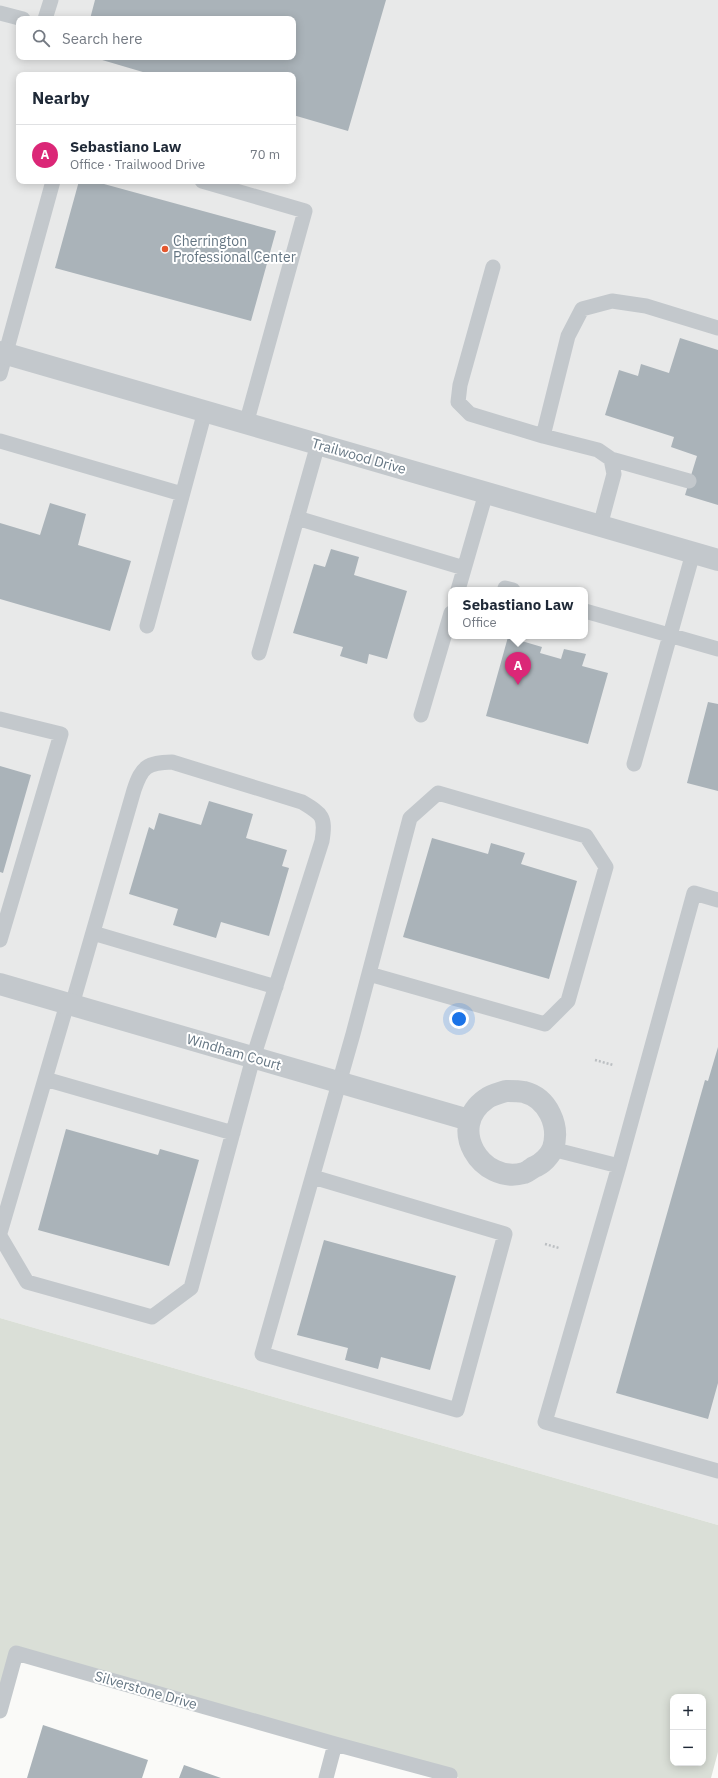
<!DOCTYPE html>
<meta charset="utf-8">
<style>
:root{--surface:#fff;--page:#f2f2f3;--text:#1f2937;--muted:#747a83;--line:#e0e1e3;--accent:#db2777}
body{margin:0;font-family:"IBM Plex Sans",sans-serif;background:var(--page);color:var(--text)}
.controls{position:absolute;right:12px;bottom:12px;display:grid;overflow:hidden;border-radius:8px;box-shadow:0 2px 10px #0003}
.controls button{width:36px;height:36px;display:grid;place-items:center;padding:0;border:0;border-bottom:1px solid var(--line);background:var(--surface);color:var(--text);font:20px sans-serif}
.you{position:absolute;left:459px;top:1019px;width:14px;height:14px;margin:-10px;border:3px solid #fff;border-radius:50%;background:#1a73e8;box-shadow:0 0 0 6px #1a73e833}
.badge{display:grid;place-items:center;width:26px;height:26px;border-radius:50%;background:var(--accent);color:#fff;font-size:13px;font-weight:700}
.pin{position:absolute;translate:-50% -33px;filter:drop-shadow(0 1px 2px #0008)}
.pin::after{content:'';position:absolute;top:21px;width:14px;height:12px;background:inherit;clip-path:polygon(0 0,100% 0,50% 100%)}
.popup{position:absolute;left:448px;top:587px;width:140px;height:52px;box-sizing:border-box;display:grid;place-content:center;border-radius:8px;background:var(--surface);filter:drop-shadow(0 1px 3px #0005);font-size:13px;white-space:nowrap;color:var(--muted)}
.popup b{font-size:15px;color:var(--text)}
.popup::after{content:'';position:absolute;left:50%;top:100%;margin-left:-8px;border:8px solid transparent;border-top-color:var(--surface)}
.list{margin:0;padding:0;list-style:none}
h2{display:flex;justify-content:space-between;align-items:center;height:52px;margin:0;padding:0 16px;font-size:17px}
h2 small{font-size:13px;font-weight:400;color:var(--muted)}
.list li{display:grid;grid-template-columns:26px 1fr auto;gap:12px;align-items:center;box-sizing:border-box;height:60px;padding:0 16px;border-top:1px solid var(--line)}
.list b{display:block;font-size:15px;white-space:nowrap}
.list p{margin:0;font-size:13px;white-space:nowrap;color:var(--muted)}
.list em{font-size:13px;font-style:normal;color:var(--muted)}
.icon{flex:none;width:22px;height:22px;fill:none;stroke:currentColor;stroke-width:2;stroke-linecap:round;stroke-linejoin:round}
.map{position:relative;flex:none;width:718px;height:1778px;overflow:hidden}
.search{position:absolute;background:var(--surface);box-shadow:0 2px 10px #0003;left:16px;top:16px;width:280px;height:44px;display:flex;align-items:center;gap:10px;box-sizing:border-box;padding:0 14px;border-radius:8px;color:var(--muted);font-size:15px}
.panel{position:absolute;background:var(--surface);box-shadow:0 2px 10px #0003;left:16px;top:72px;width:280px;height:112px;border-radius:8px}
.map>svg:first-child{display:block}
</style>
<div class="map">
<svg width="718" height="1778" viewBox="0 0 718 1778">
<rect width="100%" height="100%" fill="#fafaf8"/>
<path fill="#e8e9e9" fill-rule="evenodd" d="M 0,0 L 718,0 L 718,1525 L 0,1318 ZM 19,19 L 293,19 L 293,57 L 19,57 ZM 19,75 L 293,75 L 293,181 L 19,181 ZM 451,590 L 585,590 L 585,636 L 451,636 Z"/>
<path fill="#dadfd7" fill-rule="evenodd" d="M 0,1318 L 718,1525 L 718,1752 L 711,1778 L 459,1778 L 335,1744 L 17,1653 L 0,1711 ZM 673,1697 L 703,1697 L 703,1763 L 673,1763 Z"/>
<path fill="#aab3b9" d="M 95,0 L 386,0 L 348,131 L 293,115 L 293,75 L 153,75 L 92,57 L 293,57 L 293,19 L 90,19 Z
M 79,181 L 93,181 L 276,231 L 251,321 L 55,268 Z
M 680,338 L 718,350 L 718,505 L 685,495 L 697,456 L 671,447 L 674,437 L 605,415 L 619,370 L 638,376 L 641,364 L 669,373 Z
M 50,503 L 86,514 L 78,545 L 131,561 L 110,631 L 0,599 L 0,523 L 40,535 Z
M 331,549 L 359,557 L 354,575 L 407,591 L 387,659 L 369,654 L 367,664 L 340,656 L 343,647 L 293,633 L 314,564 L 325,567 Z
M 508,637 L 542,647 L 540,653 L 561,659 L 564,649 L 586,654 L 582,666 L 608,673 L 588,744 L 486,716 Z
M 708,702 L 718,704 L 718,791 L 687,783 Z
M 0,766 L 31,775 L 3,873 L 0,872 Z
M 209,801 L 253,814 L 246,838 L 287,850 L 282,866 L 289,868 L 269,936 L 221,922 L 216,938 L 173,925 L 178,909 L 129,894 L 149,827 L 154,830 L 159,813 L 201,825 Z
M 432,838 L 488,854 L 491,843 L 525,853 L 521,864 L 577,881 L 549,979 L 403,937 Z
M 718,1047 L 718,1383 L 708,1419 L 616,1393 L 705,1080 L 708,1081 Z
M 66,1129 L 158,1155 L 160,1149 L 199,1160 L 169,1266 L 38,1230 Z
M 324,1240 L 456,1276 L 430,1370 L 381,1357 L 378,1369 L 345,1360 L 348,1348 L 297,1335 Z
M 43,1725 L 148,1760 L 142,1778 L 27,1778 Z
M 184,1765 L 221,1778 L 179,1778 Z"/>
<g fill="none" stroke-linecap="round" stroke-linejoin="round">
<path stroke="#bbbfc2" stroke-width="2.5" stroke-dasharray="2 2" stroke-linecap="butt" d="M 595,1060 L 613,1065
M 545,1244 L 559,1248"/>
<path stroke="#c3c8cc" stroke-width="15" d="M 0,13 L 23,19
M 45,19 L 51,0
M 202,181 L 305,211 L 246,424
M 493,267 L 460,385 L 458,402 L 470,414 L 543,436
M 0,374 L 53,181
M 0,441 L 182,494
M 611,459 L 689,481
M 297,518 L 464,568
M 600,526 L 614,474 L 611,459 L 598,450 L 543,436 L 568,336 L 582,309 L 612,301 L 646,306 L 718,328
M 505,588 L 513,590
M 458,590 L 486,493
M 585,611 L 718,649
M 147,626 L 205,411
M 259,653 L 318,444
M 421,715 L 451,613
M 0,719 L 61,734 L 0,940
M 634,764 L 693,553
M 718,900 L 694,893 L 619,1166 L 545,1422 L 718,1471
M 93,933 L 276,987
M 45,1079 L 233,1133
M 552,1149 L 619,1166
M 313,1177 L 505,1234 L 457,1410 L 262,1354 L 353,1034 L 410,818 L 438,793 L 586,836 L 606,867 L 568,1001 L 545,1024 L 369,974
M 0,1233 L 67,1004
M 0,1236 L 27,1282 L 152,1317 L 191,1288 L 253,1058 L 322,841 C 326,816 322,814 302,802 L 172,762 C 147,763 142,766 134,790 L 72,1005
M 0,1711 L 16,1653 L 335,1744 L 450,1775
M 326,1778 L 335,1744"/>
<path stroke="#c3c8cc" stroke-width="22" d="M 0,352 L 718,560
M 0,984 L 469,1120
M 506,1091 C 512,1091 518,1091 524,1092 C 548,1098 560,1126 553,1148 C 550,1156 542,1164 534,1167 C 531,1169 527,1172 524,1173 C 481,1185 446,1127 486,1099 C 491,1095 500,1093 506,1091 Z"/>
</g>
<circle fill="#e4572e" stroke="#fff" stroke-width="1.5" cx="165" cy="249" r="4"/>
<g text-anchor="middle" stroke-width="4" stroke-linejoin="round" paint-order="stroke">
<g font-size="14" fill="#657683" stroke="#fff" text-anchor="start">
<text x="173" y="246">Cherrington<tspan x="173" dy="16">Professional Center</tspan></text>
</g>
<g font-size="14" fill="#657683" stroke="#fff">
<text transform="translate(359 456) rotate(16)" y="5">Trailwood Drive</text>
<text transform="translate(234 1052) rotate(16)" y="5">Windham Court</text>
<text transform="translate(146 1690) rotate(16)" y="5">Silverstone Drive</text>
</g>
</g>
</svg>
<div class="controls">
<button>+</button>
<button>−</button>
</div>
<div class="you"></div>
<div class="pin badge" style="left:518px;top:685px">A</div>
<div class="popup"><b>Sebastiano Law</b>Office</div>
<div class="search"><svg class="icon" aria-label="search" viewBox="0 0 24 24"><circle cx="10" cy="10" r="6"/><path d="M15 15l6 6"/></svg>Search here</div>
<section class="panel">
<h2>Nearby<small></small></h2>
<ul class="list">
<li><span class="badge">A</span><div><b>Sebastiano Law</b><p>Office · Trailwood Drive</p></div><em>70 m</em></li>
</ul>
</section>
</div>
